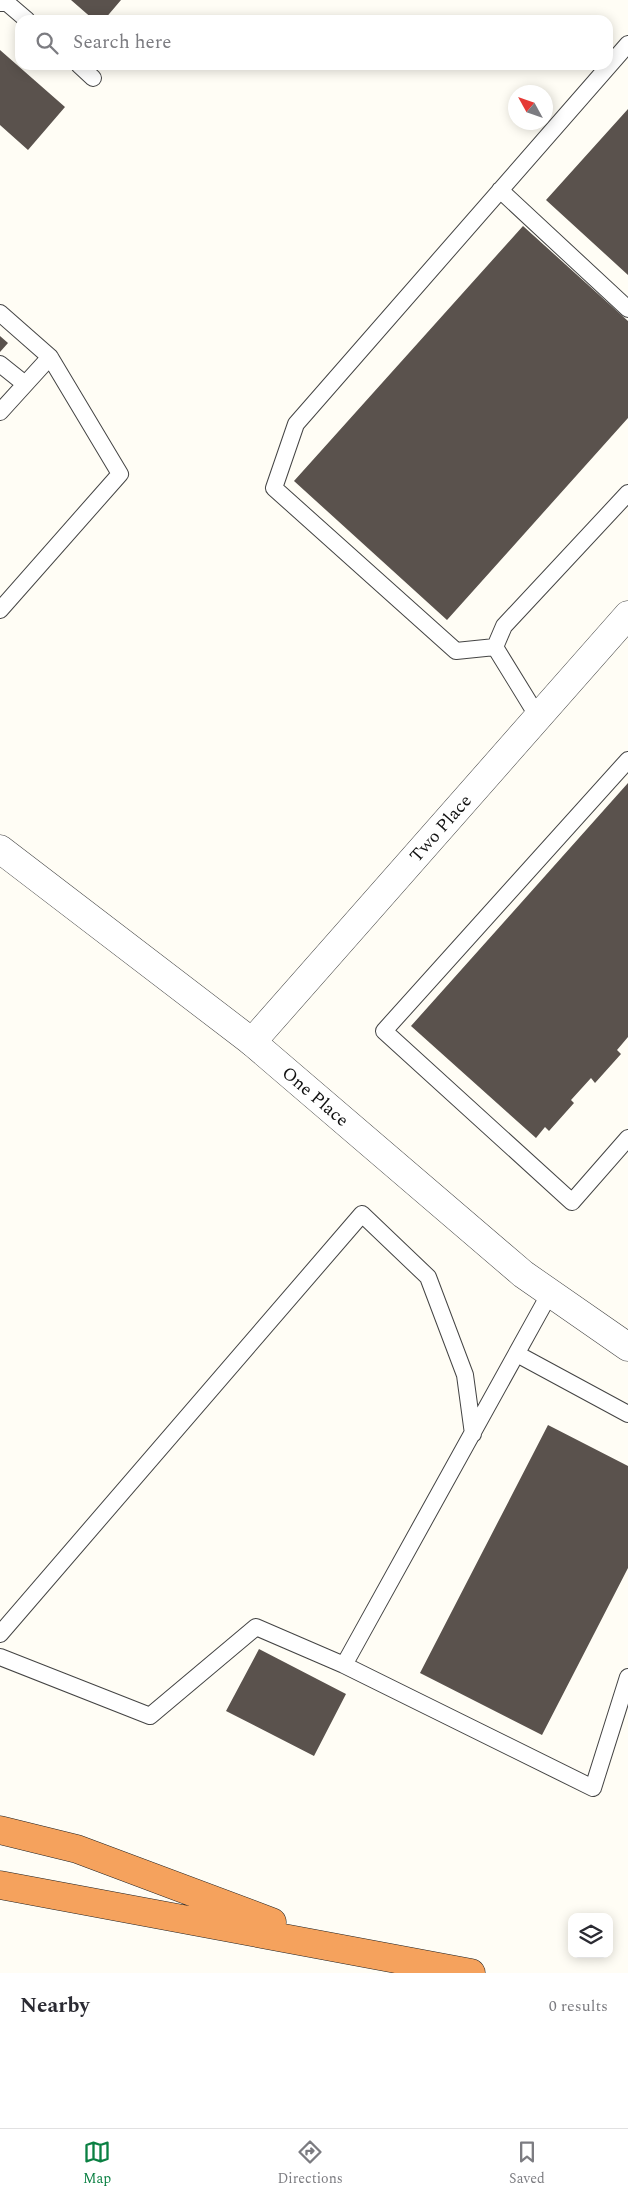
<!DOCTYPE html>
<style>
:root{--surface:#fff;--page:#f2f2f3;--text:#2b2b33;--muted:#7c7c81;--line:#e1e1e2;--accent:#0b8043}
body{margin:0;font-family:Spectral,serif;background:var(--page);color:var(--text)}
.controls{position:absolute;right:15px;bottom:15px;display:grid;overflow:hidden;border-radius:10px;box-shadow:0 2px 12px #0003}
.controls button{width:45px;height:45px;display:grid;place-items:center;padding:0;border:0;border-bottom:1px solid var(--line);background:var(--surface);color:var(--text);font:25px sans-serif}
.compass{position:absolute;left:508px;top:85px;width:45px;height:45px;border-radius:50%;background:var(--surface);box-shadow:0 2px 12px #0003;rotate:310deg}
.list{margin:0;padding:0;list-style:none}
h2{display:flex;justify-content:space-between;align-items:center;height:65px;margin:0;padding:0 20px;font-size:21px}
h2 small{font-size:16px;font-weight:400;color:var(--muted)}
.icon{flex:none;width:28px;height:28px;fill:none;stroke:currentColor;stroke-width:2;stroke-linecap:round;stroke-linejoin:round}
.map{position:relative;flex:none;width:628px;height:1973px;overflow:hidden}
.search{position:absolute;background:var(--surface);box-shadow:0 2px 12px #0003;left:15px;right:15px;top:15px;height:55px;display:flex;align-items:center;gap:12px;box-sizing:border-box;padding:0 18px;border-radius:15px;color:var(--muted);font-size:19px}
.sheet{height:155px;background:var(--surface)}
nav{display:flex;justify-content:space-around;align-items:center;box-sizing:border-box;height:70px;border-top:1px solid var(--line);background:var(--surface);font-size:14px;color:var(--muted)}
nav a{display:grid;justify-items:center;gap:2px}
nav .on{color:var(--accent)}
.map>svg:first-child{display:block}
</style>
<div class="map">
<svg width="628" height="1973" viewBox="0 0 628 1973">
<rect width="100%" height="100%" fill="#fffdf5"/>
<path fill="#5a524d" d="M 71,0 L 121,0 L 104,20 L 94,20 Z
M 0,50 L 65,107 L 28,150 L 0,125 Z
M 628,109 L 628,275 L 546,200 Z
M 523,226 L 628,321 L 628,418 L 447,620 L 294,481 Z
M 0,336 L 8,343 L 0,352 Z
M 628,783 L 628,1037 L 617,1050 L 621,1054 L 595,1083 L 591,1078 L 571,1100 L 574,1103 L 549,1131 L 545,1127 L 536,1138 L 411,1026 Z
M 548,1425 L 628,1466 L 628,1568 L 542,1735 L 420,1673 Z
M 259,1649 L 346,1694 L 314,1756 L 226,1711 Z"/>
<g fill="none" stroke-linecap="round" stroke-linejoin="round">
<defs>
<path id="service" d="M 0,3 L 7,3 L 27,20
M 79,65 L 93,78
M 500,190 L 628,309
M 0,313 L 50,357 L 120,474 L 0,610
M 0,364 L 25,384
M 0,412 L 50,357
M 495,647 L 456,651 L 274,488 L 296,424 L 628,44
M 538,717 L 495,647 L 504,626 L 628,493
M 628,760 L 384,1031 L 572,1202 L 628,1138
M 517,1354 L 628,1414
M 0,1634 L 362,1214 L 428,1277 L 465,1375 L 473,1434
M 0,1657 L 150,1716 L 256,1627 L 344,1665 L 550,1293
M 344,1665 L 593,1788 L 628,1677"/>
<g id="minor">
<path id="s1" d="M 0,849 L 252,1042 L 523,1274 L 628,1347"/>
<path id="s2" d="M 252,1042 L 628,615"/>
</g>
<path id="motorway" d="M 0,1830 L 77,1849 L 272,1922
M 0,1885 L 471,1973"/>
</defs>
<use href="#service" stroke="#444" stroke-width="18"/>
<use href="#minor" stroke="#444" stroke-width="29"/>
<use href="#motorway" stroke="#222" stroke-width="29"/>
<use href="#service" stroke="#fff" stroke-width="16"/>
<use href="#minor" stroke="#fff" stroke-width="28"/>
<use href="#motorway" stroke="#f5a25d" stroke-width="28"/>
</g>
<g text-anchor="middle" stroke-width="5" stroke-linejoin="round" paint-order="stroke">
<g font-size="18" fill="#111" stroke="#fff">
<text dy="6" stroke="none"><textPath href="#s2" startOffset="285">Two Place</textPath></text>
<text dy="6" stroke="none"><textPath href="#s1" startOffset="401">One Place</textPath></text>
</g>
</g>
</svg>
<div class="controls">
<button><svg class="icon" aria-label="layers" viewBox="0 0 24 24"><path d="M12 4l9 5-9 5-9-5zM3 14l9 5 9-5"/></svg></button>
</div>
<svg class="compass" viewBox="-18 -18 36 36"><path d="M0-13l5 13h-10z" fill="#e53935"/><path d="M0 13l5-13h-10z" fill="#7c7c81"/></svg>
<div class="search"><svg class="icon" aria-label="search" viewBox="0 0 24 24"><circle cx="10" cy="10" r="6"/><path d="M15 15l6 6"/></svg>Search here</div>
</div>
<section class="sheet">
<h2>Nearby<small>0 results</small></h2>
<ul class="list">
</ul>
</section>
<nav>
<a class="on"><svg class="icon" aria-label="map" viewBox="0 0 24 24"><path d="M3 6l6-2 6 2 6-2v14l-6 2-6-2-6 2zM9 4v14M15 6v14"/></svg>Map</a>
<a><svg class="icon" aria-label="directions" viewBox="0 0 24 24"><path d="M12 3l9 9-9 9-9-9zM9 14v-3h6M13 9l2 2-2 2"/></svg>Directions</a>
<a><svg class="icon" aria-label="saved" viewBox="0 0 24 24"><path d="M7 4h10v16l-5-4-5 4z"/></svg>Saved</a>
</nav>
